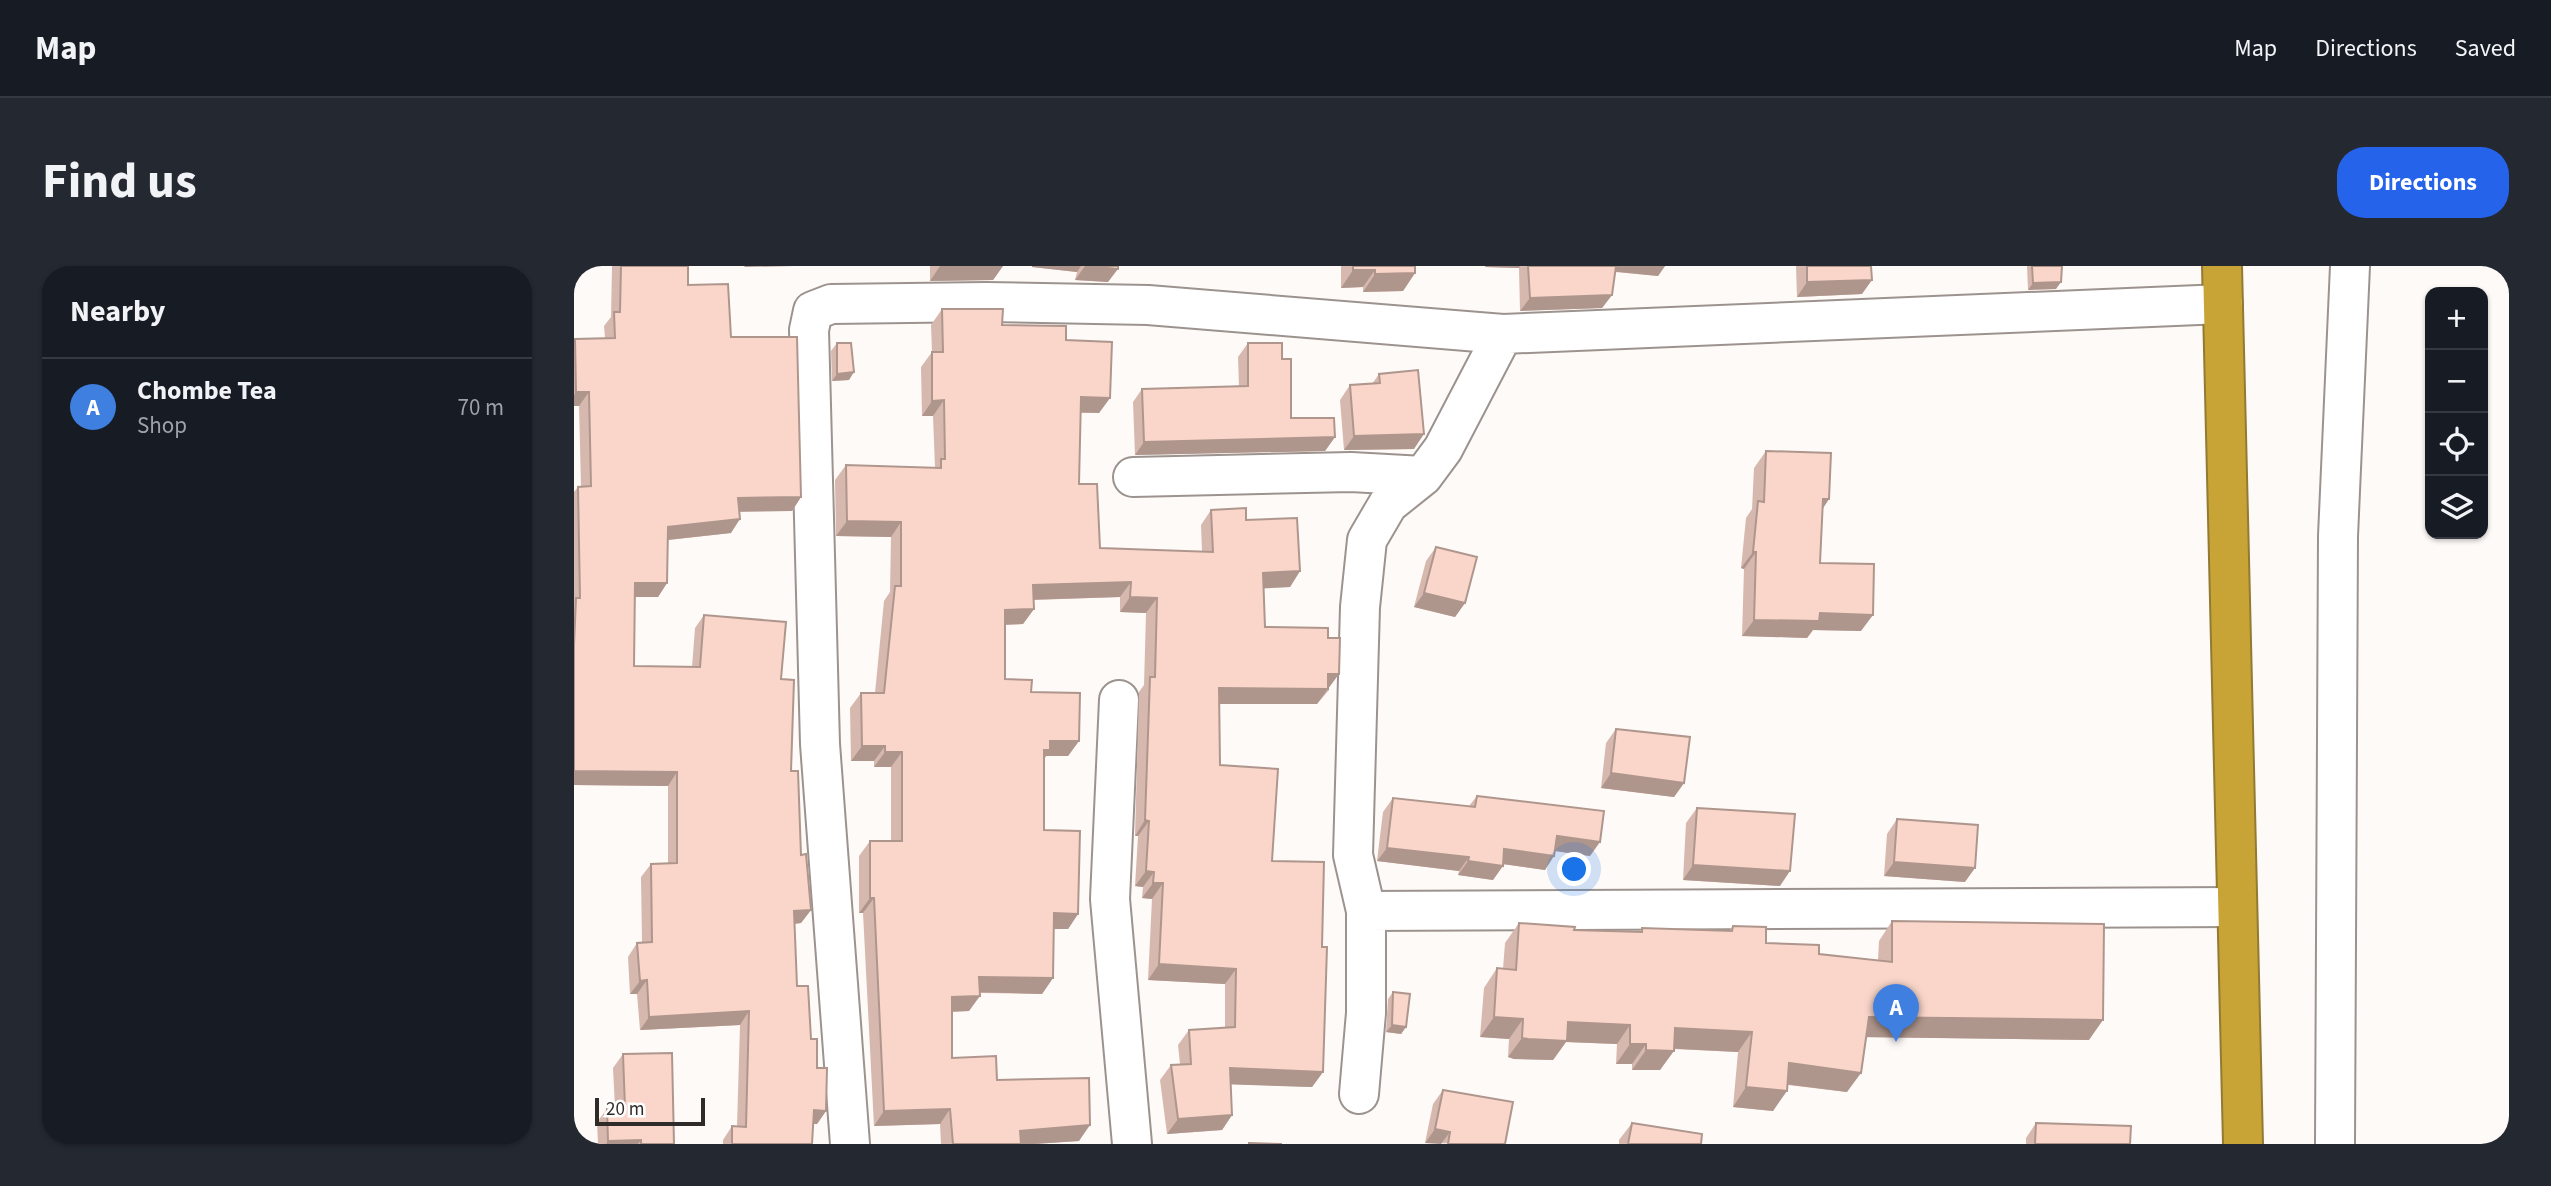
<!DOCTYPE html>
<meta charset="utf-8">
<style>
:root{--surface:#171b24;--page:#242831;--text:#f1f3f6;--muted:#9ea1a6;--line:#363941;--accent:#2563eb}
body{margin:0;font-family:"Source Sans 3",sans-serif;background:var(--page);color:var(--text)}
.controls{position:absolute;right:21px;top:21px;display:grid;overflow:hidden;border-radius:14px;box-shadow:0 2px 5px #0004}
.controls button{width:63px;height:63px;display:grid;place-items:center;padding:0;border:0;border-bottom:2px solid var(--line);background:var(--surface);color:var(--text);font:35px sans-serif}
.scale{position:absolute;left:21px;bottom:18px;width:110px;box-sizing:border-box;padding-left:7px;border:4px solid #2f2b29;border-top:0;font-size:19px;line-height:24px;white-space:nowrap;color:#2f2b29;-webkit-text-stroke:5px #fff;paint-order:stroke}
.you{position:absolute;left:1001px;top:604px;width:24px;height:24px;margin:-18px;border:5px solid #fff;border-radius:50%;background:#1a73e8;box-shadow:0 0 0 10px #1a73e833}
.badge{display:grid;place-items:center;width:46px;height:46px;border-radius:50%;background:var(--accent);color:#fff;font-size:23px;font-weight:700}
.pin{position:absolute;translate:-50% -58px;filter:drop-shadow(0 2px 4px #0008)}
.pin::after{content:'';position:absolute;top:37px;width:24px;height:21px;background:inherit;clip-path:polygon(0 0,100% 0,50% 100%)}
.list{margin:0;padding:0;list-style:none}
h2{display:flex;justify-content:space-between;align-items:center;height:91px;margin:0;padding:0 28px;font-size:30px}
h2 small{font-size:23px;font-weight:400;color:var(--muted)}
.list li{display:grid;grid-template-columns:46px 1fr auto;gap:21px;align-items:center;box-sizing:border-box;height:98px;padding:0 28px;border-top:2px solid var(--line)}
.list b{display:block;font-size:26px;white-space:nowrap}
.list p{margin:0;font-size:23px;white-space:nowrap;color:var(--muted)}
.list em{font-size:23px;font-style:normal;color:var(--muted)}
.icon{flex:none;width:38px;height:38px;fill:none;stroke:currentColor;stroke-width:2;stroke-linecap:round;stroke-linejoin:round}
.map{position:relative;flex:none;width:1935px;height:878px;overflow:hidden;border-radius:28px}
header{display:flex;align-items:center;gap:42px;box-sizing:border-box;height:98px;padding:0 35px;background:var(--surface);border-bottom:2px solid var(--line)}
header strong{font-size:33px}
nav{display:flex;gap:38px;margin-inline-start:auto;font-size:24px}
.intro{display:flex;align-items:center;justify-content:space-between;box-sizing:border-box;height:168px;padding:0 42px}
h1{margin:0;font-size:49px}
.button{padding:18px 32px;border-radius:28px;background:var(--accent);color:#fff;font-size:24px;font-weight:700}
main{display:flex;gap:42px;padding:0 42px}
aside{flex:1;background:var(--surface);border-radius:28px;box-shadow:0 2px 5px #0004}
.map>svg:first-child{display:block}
</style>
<header>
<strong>Map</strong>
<nav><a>Map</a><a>Directions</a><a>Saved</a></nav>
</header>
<div class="intro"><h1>Find us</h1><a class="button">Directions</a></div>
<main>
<aside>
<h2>Nearby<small></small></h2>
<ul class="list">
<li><span class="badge" style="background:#3f7fe0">A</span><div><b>Chombe Tea</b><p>Shop</p></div><em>70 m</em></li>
</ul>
</aside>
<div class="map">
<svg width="1935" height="878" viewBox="0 0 1935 878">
<rect width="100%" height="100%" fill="#fefaf8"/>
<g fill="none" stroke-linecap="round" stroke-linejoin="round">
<defs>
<path id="minor" d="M 559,211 L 777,206 L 849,210
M 545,434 L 536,633 L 558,878
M 792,645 L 1663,641
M 785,828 L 792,747 L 792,645 L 779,589 L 786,341 L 793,274 L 814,238 L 849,210 L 869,183 L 929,68
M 276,878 L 246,478 L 235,64 L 239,45 L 257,38 L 412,36 L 574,39 L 929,68 L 1649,38
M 1761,878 L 1764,270 L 1776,0"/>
<path id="highway" d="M 1648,0 L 1669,878"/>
</defs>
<use href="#minor" stroke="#9c938f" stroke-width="42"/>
<use href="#highway" stroke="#927a32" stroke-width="42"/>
<use href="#minor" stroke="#fff" stroke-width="38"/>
<use href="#highway" stroke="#c8a437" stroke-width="38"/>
</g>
<path fill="#d7b8ae" d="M 38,0 L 114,0 L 114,19 L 157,71 L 227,231 L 218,245 L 166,245 L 157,267 L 94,274 L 93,317 L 84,331 L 61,331 L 60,400 L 118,401 L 121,362 L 130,349 L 207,413 L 227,589 L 237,644 L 227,657 L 220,658 L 223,720 L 237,773 L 252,845 L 243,858 L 239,858 L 238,878 L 149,878 L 149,874 L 158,860 L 163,860 L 166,759 L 66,764 L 63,728 L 56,728 L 54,691 L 63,677 L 68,677 L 67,611 L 77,598 L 94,597 L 94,520 L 0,519 L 0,226 L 4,221 L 7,220 L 5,140 L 0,140 L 0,74 L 31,72 L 30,60 L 37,51 Z
M 356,0 L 429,0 L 419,14 L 356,15 Z
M 458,0 L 544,0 L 534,16 L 501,14 L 503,6 L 458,1 Z
M 767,0 L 841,0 L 841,7 L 829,25 L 789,26 L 789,21 L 767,22 Z
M 911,0 L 1091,0 L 1084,10 L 1041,6 L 1038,29 L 1028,42 L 946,45 L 945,2 L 911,1 Z
M 1222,0 L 1297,0 L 1288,28 L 1223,31 Z
M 1453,0 L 1488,0 L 1482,23 L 1454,24 Z
M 368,43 L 492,74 L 536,132 L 525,147 L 506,147 L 505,218 L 526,282 L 628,286 L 627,259 L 637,244 L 672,254 L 726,305 L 716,321 L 690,322 L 691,361 L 755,424 L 743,438 L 645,438 L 646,499 L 698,595 L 748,681 L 749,806 L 738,821 L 657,818 L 658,849 L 648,864 L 593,868 L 586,814 L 597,799 L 606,798 L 604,779 L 615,764 L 651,762 L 651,718 L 574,714 L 578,633 L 568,632 L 569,621 L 561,620 L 564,570 L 561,570 L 565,426 L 570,419 L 572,347 L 546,346 L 546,331 L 460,334 L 460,343 L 449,358 L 431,359 L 431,413 L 457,426 L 505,475 L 494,490 L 472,490 L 470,493 L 470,564 L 504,648 L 494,663 L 479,663 L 479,712 L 468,728 L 405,727 L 395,745 L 378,746 L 378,792 L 423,814 L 505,875 L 460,878 L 367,878 L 366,858 L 300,860 L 289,647 L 285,647 L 285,590 L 296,575 L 317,575 L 317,501 L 300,501 L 300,495 L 277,495 L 276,442 L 287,427 L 301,427 L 310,335 L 316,326 L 317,271 L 262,270 L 261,214 L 272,199 L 361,202 L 359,150 L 348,150 L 347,101 L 358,86 L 357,59 Z
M 263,77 L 275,114 L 258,115 L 257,85 Z
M 674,77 L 708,93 L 717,152 L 761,171 L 751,185 L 561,189 L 559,136 L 568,123 L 665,121 L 664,91 Z
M 805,108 L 840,183 L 770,184 L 766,134 L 776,119 L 798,118 Z
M 1192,185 L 1255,233 L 1248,243 L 1246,297 L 1287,365 L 1239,364 L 1233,372 L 1168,370 L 1170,303 L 1167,302 L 1172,252 L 1178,243 L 1180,202 Z
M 862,281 L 891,337 L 881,351 L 840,341 L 852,295 Z
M 1042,463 L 1110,517 L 1100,531 L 1027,522 L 1032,477 Z
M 903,530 L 1016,590 L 981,585 L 971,604 L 929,598 L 919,614 L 884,609 L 885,605 L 803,595 L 809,546 L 819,532 L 895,540 Z
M 1123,542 L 1206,620 L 1109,614 L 1112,557 Z
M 1323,553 L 1391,616 L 1310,610 L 1313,568 Z
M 1318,655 L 1515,774 L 1292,771 L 1273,826 L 1214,819 L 1199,845 L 1159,841 L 1164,786 L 1100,783 L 1086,804 L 1058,804 L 1058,798 L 1042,798 L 1043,778 L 992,776 L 979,794 L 940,793 L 934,791 L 935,773 L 906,771 L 910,722 L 923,702 L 929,703 L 931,677 L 945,657 L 1000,664 L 1065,666 L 1068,662 L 1155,665 L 1159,660 L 1192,677 L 1245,688 L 1304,694 L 1305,675 Z
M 819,726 L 832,761 L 827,768 L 812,766 L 814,733 Z
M 49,788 L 100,878 L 24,878 L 23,856 L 33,843 L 41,842 L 39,802 Z
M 869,824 L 931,878 L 851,877 L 859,838 Z
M 1058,857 L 1127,878 L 1045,878 L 1045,874 Z
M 1462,857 L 1556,878 L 1452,878 L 1452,872 Z"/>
<path fill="#af968d" d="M 171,0 L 220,0 L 170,1 Z
M 366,0 L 429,0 L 419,14 L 356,15 Z
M 458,0 L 507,0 L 503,6 L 458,1 Z
M 511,0 L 544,3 L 534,16 L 501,14 Z
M 912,0 L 946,0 L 945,2 L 911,1 Z
M 1038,0 L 1091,0 L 1084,10 L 1035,5 Z
M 779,4 L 801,4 L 789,21 L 767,22 Z
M 841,7 L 829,25 L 789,26 L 801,8 Z
M 1298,14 L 1288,28 L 1223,31 L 1233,16 Z
M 1487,16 L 1482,23 L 1454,24 L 1459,17 Z
M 1038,29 L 1028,42 L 946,45 L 956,32 Z
M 280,106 L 275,114 L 258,115 L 263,108 Z
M 2,126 L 15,126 L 5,140 L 0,140 L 0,129 Z
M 507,131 L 536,132 L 525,147 L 496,146 Z
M 370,134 L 359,150 L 348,150 L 358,135 Z
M 850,168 L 840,183 L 770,184 L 780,170 Z
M 761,171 L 751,185 L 561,189 L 570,176 Z
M 227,231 L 218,245 L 155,246 L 164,232 Z
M 1249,233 L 1255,233 L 1244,250 Z
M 166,253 L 157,267 L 84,275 L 94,261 Z
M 273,255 L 327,256 L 317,271 L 262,270 Z
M 1179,286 L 1182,286 L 1170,303 L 1167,302 Z
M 726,305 L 716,321 L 679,323 L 689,307 Z
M 557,316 L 546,331 L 449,334 L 459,319 Z
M 61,317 L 93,317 L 84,331 L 52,331 Z
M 850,327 L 891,337 L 881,351 L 840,341 Z
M 556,331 L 583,332 L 572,347 L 546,346 Z
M 460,343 L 449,358 L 420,359 L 431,344 Z
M 1246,347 L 1299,349 L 1287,365 L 1239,364 L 1233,372 L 1168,370 L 1180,354 Z
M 754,408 L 765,408 L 743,438 L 634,438 L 645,422 Z
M 476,475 L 505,475 L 494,490 L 472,490 L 465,500 L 459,500 Z
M 288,480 L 311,480 L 300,495 L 277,495 Z
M 311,486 L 328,486 L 317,501 L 300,501 Z
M 0,505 L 103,506 L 94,520 L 0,519 Z
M 1037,507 L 1110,517 L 1100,531 L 1027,522 Z
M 571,554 L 575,555 L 564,570 L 561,570 Z
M 983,570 L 1026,576 L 1016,590 L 974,584 Z
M 813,582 L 895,591 L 885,605 L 803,595 Z
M 930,583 L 980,590 L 971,604 L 921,597 Z
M 894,595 L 929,600 L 919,614 L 884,609 Z
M 1320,596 L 1401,602 L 1391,616 L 1310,610 Z
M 1119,599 L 1216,605 L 1206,620 L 1109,614 Z
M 572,605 L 580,606 L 569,621 L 561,620 Z
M 579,617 L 589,617 L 578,633 L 568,632 Z
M 296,632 L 300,632 L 289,647 L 285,647 Z
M 237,644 L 227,657 L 210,659 L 220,645 Z
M 480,647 L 504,648 L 494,663 L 469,663 Z
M 585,698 L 662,703 L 651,718 L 574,714 Z
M 405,711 L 479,712 L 468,728 L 394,726 Z
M 73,714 L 63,728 L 56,728 L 66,715 Z
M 406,730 L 395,745 L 367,746 L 378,731 Z
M 175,745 L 166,759 L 66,764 L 75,751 Z
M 920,751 L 949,753 L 935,773 L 906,771 Z
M 1295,751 L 1529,754 L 1515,774 L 1281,771 Z
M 994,756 L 1056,759 L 1043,778 L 992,776 L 979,794 L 940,793 L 934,791 L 948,772 Z
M 818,759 L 832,761 L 827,768 L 812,766 Z
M 1101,762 L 1178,766 L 1164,786 L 1087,782 Z
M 1056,778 L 1072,778 L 1058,798 L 1042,798 Z
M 1072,784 L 1100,785 L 1086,804 L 1058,804 Z
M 1215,797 L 1287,807 L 1273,826 L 1202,817 Z
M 656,802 L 749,806 L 738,821 L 645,818 Z
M 1172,821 L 1213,825 L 1199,845 L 1159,841 Z
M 376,843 L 366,858 L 300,860 L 310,845 Z
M 240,844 L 252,845 L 243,858 L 230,858 Z
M 658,849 L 648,864 L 593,868 L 604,853 Z
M 516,859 L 505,875 L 460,878 L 437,878 L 446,865 Z
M 861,863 L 876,866 L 867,878 L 851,877 Z
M 67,874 L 64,878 L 32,878 L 34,875 Z"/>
<path fill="#fad6ca" stroke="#af968d" stroke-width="2" d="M 47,0 L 114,0 L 114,19 L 154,18 L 157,71 L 223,71 L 227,231 L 164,232 L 166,253 L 94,261 L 93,317 L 61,317 L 60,400 L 126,401 L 130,349 L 212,356 L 207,413 L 220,414 L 217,505 L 224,505 L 227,589 L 232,588 L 237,644 L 220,645 L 223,720 L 234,720 L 237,773 L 243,773 L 243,802 L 253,802 L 252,845 L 240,844 L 238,878 L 158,878 L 158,860 L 172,861 L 175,745 L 75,751 L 73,714 L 66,715 L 63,677 L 78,676 L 77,598 L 103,597 L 103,506 L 0,505 L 0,379 L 2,332 L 6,332 L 4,221 L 17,220 L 15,126 L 2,126 L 1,73 L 41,72 L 40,46 L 46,46 Z
M 511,0 L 544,0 L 544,3 Z
M 779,0 L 841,0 L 841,7 L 801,8 L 801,4 L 779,4 Z
M 954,0 L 1042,0 L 1038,29 L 956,32 Z
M 1233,0 L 1297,0 L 1298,14 L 1233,16 Z
M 1458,0 L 1488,0 L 1487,16 L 1459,17 Z
M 368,43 L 429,43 L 428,59 L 492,60 L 492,74 L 538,76 L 536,132 L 507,131 L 505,218 L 523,218 L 526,282 L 639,286 L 637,244 L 672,242 L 672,254 L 723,252 L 726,305 L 689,307 L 691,361 L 754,362 L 754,372 L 766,372 L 765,408 L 754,408 L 754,423 L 645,422 L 646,499 L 704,503 L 698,595 L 750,596 L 748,681 L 753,681 L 749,806 L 656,802 L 658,849 L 604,853 L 597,799 L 617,798 L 615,764 L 661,761 L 662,703 L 585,698 L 589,617 L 579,617 L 580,606 L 572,605 L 575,555 L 571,554 L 576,411 L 581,411 L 583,332 L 556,331 L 557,316 L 459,319 L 460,343 L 431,344 L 431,413 L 458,414 L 457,426 L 506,427 L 505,475 L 476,475 L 476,484 L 470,484 L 470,564 L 506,565 L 504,648 L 480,647 L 479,712 L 405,711 L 406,730 L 378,731 L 378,792 L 422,790 L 423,814 L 515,812 L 516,859 L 446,865 L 447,878 L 379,878 L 376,843 L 310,845 L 300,632 L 296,632 L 296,575 L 328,575 L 328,486 L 311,486 L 311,480 L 288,480 L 287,427 L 310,427 L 321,320 L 327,320 L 327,256 L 273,255 L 272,199 L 367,202 L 367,193 L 371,193 L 370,134 L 358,135 L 358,86 L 369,86 Z
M 263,77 L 277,77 L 280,106 L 263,108 Z
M 674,77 L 708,77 L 708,93 L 717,93 L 717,152 L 760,152 L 761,171 L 570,176 L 568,123 L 674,120 Z
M 844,104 L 850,168 L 780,170 L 776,119 L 806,117 L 805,108 Z
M 1192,185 L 1257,187 L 1255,233 L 1249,233 L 1246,297 L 1300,298 L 1299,349 L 1246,347 L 1245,355 L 1180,354 L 1182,286 L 1179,286 L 1184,235 L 1190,236 Z
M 862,281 L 903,291 L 891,337 L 850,327 Z
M 1042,463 L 1116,471 L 1110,517 L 1037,507 Z
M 903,530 L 1030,545 L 1026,576 L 983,570 L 980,590 L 930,583 L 929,600 L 894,595 L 895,591 L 813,582 L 819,532 L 901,541 Z
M 1123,542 L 1221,548 L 1216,605 L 1119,599 Z
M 1323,553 L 1404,559 L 1401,602 L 1320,596 Z
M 1318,655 L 1530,658 L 1529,754 L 1295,751 L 1287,807 L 1215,797 L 1213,825 L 1172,821 L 1178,766 L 1101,762 L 1100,785 L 1072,784 L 1072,778 L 1056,778 L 1056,759 L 994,756 L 993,775 L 954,773 L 948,772 L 949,753 L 920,751 L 923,702 L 942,704 L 945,657 L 1001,661 L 1000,664 L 1068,666 L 1068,662 L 1158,665 L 1159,660 L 1192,661 L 1192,677 L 1245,679 L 1245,688 L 1318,696 Z
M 819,726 L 836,728 L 832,761 L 818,759 Z
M 98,787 L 100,878 L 67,878 L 67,874 L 34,875 L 33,843 L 51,842 L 49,788 Z
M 869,824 L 939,836 L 931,878 L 874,878 L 876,866 L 861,863 Z
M 1058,857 L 1128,868 L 1127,878 L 1054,878 Z
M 1462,857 L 1557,860 L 1556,878 L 1461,878 Z
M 675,877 L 708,878 L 675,878 Z"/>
</svg>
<div class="controls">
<button>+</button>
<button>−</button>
<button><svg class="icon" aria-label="locate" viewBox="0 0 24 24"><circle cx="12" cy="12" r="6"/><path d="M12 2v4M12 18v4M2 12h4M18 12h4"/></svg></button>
<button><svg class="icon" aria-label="layers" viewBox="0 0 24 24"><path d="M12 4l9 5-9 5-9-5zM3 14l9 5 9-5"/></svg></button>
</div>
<div class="scale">20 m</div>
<div class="you"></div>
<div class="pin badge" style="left:1322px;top:776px;background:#3f7fe0">A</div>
</div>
</main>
